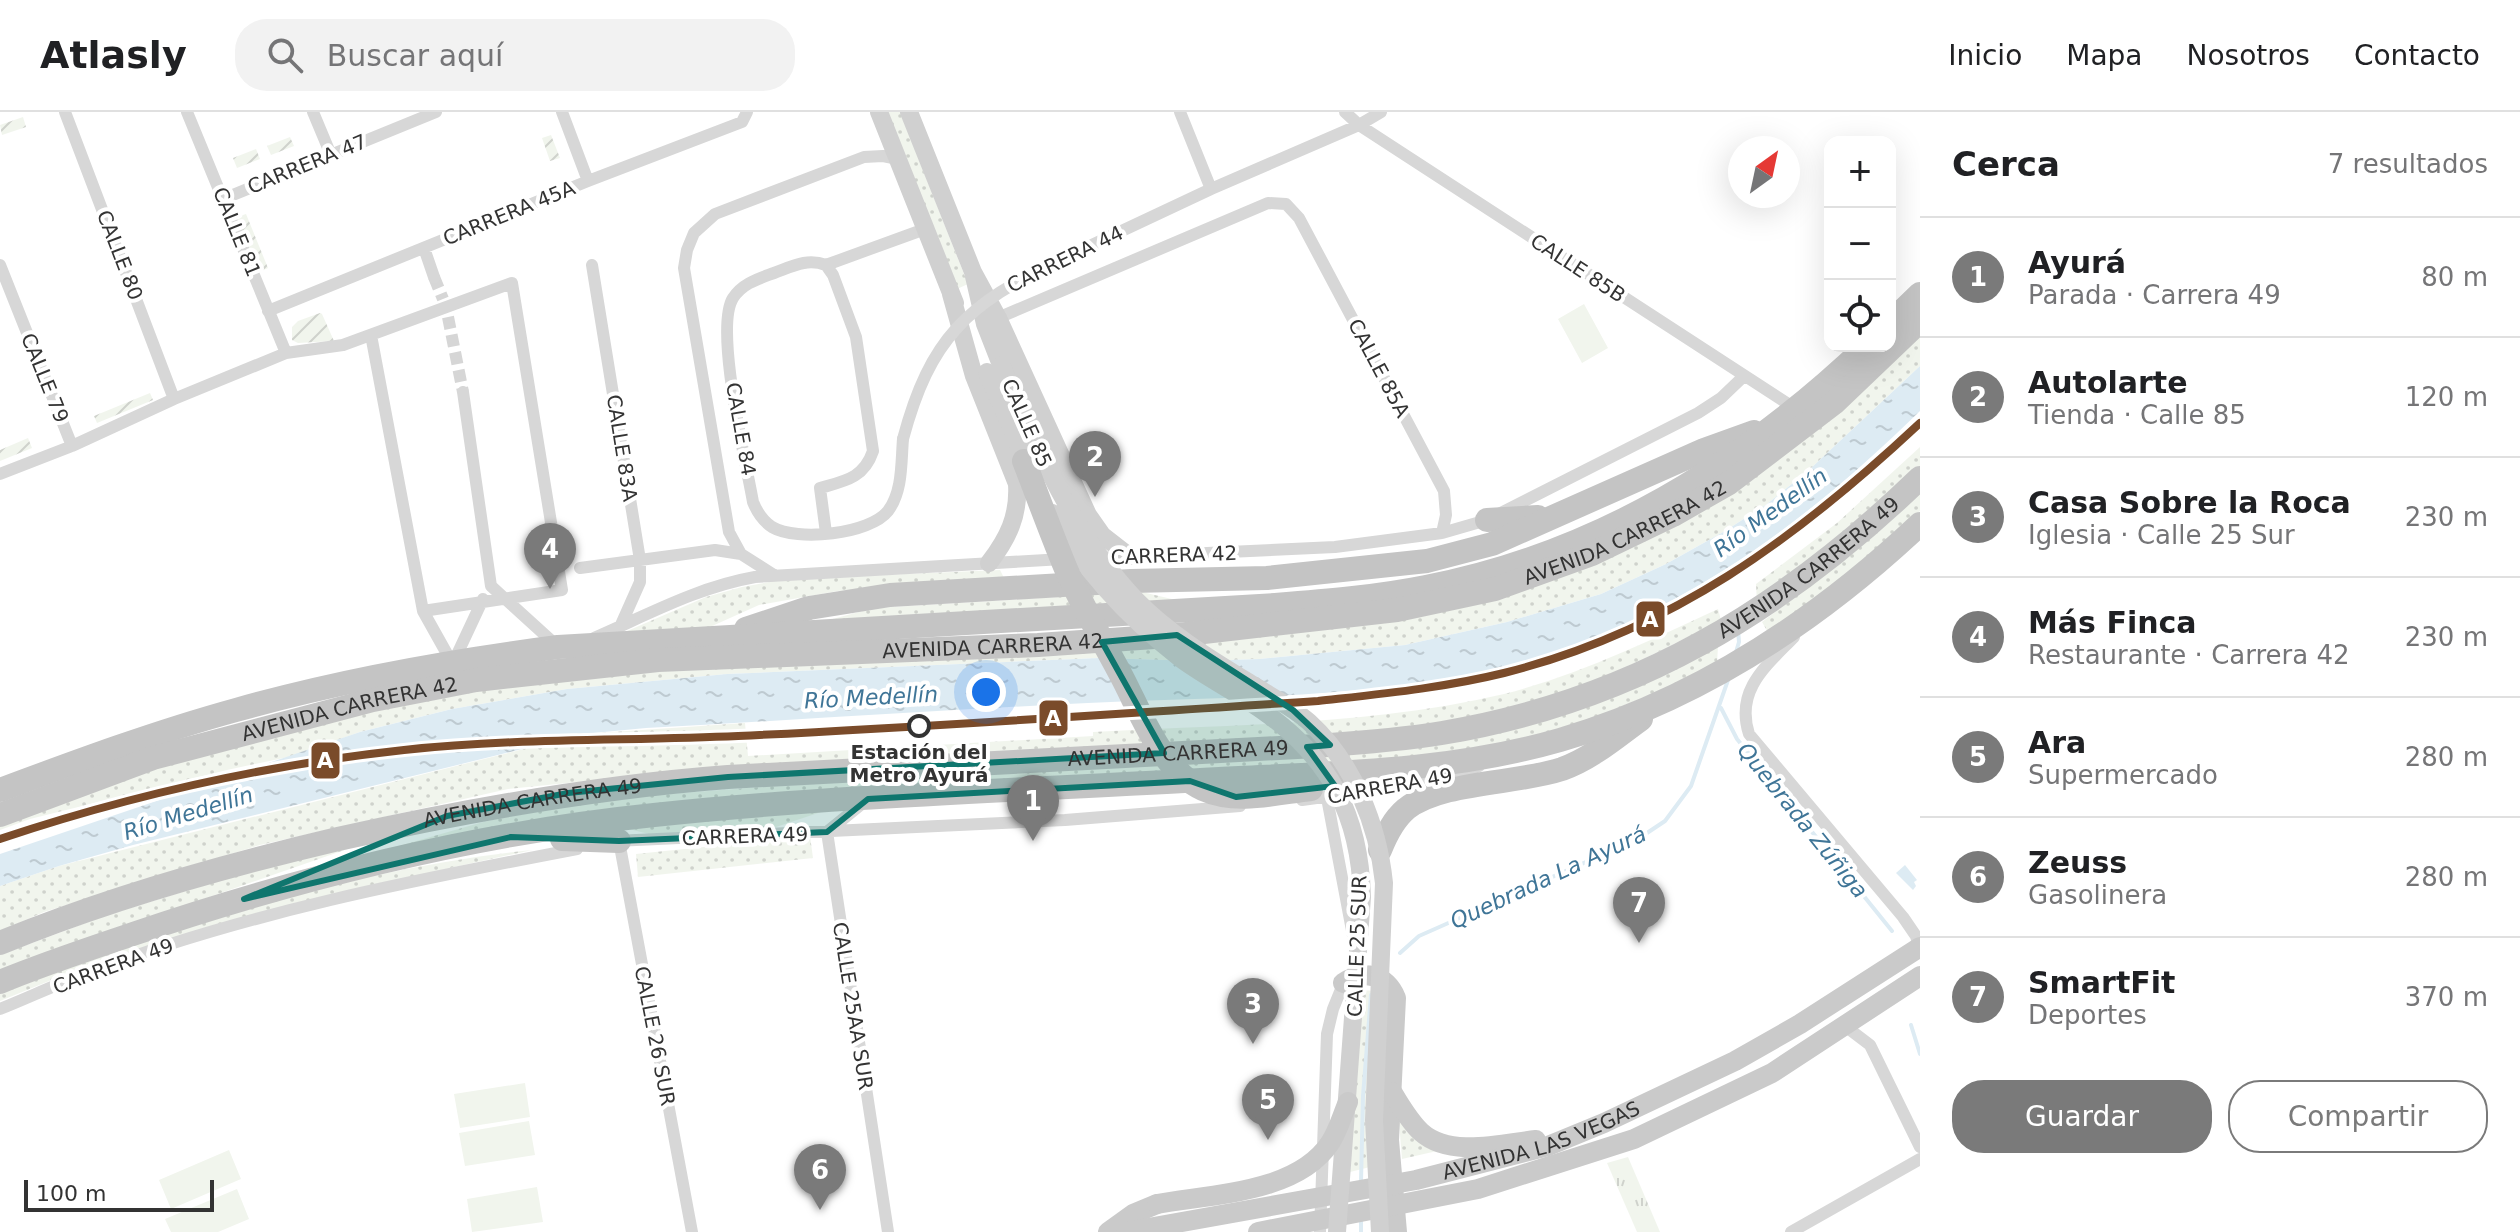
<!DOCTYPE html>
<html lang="es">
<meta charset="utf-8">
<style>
:root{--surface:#fff;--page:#f2f2f2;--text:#202124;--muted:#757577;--line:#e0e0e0;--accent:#7a7a7a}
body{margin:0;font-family:"DejaVu Sans",sans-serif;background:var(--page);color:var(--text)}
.controls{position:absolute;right:24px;top:24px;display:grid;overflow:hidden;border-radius:16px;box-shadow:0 8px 32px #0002}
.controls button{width:72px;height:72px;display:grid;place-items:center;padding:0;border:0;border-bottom:2px solid var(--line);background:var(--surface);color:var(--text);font:40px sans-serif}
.compass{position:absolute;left:1728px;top:24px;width:72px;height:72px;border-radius:50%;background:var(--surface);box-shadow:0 8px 32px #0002;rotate:33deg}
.scale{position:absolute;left:24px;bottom:20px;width:190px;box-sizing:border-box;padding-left:8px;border:4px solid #333;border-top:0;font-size:22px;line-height:28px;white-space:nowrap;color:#333;-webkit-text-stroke:6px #fff;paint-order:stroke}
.you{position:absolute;left:986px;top:580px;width:28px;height:28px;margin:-20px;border:6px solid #fff;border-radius:50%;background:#1a73e8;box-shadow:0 0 0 12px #1a73e833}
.badge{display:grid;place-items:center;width:52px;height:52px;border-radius:50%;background:var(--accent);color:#fff;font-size:26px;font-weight:700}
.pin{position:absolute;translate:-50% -66px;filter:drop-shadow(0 2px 4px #0008)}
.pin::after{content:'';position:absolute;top:42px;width:28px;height:24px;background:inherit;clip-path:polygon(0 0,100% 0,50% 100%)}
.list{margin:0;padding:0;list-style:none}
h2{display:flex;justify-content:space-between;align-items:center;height:104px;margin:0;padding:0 32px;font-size:34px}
h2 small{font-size:26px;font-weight:400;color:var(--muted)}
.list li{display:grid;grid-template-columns:52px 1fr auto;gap:24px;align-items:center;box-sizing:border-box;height:120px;padding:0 32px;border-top:2px solid var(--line)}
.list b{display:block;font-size:30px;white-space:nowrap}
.list p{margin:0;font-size:26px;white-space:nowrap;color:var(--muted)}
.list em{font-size:26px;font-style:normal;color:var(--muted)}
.actions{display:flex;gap:16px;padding:24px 32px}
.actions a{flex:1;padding:18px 0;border:2px solid var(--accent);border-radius:32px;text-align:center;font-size:28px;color:var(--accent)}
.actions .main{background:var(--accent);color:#fff}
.icon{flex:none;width:44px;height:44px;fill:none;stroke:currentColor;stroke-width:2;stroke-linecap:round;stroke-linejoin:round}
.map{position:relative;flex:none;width:1920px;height:1120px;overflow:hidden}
header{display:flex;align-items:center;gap:48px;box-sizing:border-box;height:112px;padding:0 40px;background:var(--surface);border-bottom:2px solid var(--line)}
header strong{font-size:38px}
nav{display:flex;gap:44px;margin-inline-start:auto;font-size:28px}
.search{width:560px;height:72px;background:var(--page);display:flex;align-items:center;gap:20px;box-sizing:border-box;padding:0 28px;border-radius:32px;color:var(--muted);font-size:30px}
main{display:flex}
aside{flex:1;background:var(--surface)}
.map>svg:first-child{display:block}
</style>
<header>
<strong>Atlasly</strong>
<div class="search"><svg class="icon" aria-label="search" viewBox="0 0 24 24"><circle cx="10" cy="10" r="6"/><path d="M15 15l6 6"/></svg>Buscar aquí</div>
<nav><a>Inicio</a><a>Mapa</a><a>Nosotros</a><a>Contacto</a></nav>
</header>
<main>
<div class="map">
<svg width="1920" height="1120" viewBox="0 0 1920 1120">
<defs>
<pattern id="grass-dots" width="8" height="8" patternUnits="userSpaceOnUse" patternTransform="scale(2)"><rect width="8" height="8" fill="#f1f5ed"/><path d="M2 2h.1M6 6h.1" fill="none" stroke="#cfd2cc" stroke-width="1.8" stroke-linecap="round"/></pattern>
<pattern id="park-tufts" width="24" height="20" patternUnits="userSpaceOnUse" patternTransform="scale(2)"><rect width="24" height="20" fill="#f1f5ed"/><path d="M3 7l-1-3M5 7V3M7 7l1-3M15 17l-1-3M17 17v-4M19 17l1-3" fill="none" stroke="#cfd2cc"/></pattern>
<pattern id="garden-furrows" width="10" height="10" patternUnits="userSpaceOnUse" patternTransform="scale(2)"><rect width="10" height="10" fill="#f1f5ed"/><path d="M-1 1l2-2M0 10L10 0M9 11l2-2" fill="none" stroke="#cfd2cc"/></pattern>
<pattern id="water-ripples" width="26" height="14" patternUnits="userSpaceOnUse" patternTransform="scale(2)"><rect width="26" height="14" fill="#ddebf3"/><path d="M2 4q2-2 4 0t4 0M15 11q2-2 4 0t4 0" fill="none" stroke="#becad1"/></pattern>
</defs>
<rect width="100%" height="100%" fill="#fff"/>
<path fill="url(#grass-dots)" d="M 888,0 L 900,0 L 968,172 L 957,177 Z
M 1920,218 L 1920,254 L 1809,358 L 1767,392 L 1725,419 L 1666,452 L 1601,482 L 1507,510 L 1405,533 L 1259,547 L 1199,549 L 1099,546 L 727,562 L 567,577 L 452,597 L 360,620 L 293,644 L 227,658 L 30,707 L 0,718 L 0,714 L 155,654 L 342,603 L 573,563 L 763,552 L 1501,483 Z
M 1920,335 L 1920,355 L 1757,491 L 1756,472 L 1837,411 Z
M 1920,378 L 1920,399 L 1888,430 L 1769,522 L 1762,510 L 1829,459 Z
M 1000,458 L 1004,466 L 838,479 L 759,493 L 710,515 L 618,523 L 706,485 L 742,475 L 786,467 Z
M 1142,480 L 1176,488 L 1106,491 L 1025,500 L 825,509 L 874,496 Z
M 1718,497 L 1721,508 C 1674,532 1627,557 1577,575 C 1519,597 1458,608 1398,618 L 647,663 L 508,677 L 260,733 L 44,800 L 0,819 L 0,774 L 59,754 L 583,622 L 745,611 L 748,644 L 1093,624 L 1093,620 C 1229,612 1370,614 1504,582 C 1578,563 1649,529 1718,497 Z
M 1718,535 L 1717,551 L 1676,572 L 1593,606 L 1514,630 L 1378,649 L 378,740 L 483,710 L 562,693 L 629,685 L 838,669 L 1379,639 Z
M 833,696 L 776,715 L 649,722 L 621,715 Z
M 810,724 L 813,746 L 638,765 L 636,742 Z
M 382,725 L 0,858 L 0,843 L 107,803 L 225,767 Z
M 532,738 C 392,769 250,800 113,845 C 75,857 38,874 0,889 L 0,882 C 171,815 349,757 532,738 Z
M 1358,878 L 1378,879 L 1370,1055 L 1350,1060 Z
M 1399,1010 L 1437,1039 L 1402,1047 Z"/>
<path fill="url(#park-tufts)" d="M 1628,1045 L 1660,1120 L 1637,1120 L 1607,1051 Z"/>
<path fill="url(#garden-furrows)" d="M 23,5 L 26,15 L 2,23 L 0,13 Z
M 551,23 L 560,46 L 550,49 L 542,26 Z
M 290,25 L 294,34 L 271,43 L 267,34 Z
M 256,37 L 260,47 L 237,56 L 233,46 Z
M 246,102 L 268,156 L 259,160 L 237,105 Z
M 320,201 L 322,202 L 334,229 L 298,231 L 292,228 L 292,215 L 298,209 Z
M 150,281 L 153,288 L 97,311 L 94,304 Z
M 28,326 L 32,336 L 0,349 L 0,338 Z"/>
<path fill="#f1f5ed" d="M 1584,192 L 1608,236 L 1582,251 L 1558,207 Z
M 525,971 L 530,1005 L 460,1016 L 454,982 Z
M 529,1009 L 535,1043 L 465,1054 L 459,1021 Z
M 229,1038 L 241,1067 L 171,1097 L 159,1068 Z
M 537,1075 L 543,1110 L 472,1120 L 467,1087 Z
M 237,1077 L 249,1107 L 218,1120 L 171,1120 L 165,1107 Z"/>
<path fill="url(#water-ripples)" d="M 1920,254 L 1920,299 C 1821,395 1732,466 1605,521 C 1444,591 1260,582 1088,591 C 941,598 794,608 646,616 L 583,622 L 133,733 L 59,754 L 0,774 L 0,742 L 360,620 L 452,597 L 567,577 L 727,562 L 1099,546 L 1199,549 L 1259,547 L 1405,533 L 1507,510 L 1601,482 L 1666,452 L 1725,419 L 1767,392 L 1809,358 Z
M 1905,753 L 1917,768 L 1914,770 L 1916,774 L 1913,778 L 1896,761 Z"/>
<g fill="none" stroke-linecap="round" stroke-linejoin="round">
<path stroke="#ddebf3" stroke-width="4" d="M 1736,540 L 1739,530 L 1738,518
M 1721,596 L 1737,627 L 1892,819
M 1400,841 L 1419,824 L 1638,727 L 1665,709 L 1691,674 L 1728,568
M 1911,913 L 1920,942
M 1361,1070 L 1363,984 L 1371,883
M 1361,1120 L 1361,1106"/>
<path stroke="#d6d6d6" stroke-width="12" stroke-dasharray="12 6" stroke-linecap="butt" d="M 434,165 L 443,187
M 448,205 L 463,280"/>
<path stroke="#d7d7d7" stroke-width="12" d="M 65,0 L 174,287
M 187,0 L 286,241
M 313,0 L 331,43
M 562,0 L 588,69
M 1180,0 L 1211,77
M 1345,0 L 1359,13 L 1796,297
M 223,87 L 436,0
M 424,136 L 434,165
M 1060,148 L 1211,77 L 1359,13 L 1381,0
M 0,153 L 72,334
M 592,153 L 640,448 L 640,470 L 620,515
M 826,153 L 925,117
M 268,199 L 588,69 L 742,10 L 747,0
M 993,208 L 1268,91 L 1286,92 L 1299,106 L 1444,379 L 1446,403 L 1442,421
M 371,223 L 423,499 L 451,549
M 463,280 L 491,474 L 556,533
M 0,362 L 72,334 L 174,287 L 286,241 L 343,233 L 512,171 L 562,478 L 423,499
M 826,421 L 820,376 C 845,369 864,366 873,339 L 856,225 L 833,163 L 826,153 C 807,146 793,154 774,161 C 758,167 743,171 733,186 C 714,216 746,350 753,390 C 757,400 763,409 772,415 C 797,430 870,422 888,399 C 903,379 901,350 903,327
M 1098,446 L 1335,435 L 1442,421 L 1487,408 L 1698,301 L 1721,286 L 1744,264
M 580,456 L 715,438 L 741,442
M 774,463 L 741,442 L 729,420 L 684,156 L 687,138 L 694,121 L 715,102 L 864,45 L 883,44 L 898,47
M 1794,525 C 1766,554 1735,578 1749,622 L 1903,805 L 1916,824 L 1920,839
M 594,526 C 647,503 698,475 755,465 L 1063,447
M 454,549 L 483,487
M 1327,686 L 1353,824
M 1302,688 L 1447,668 L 1479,654
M 864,690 L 827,720 L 888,1120
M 615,729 L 1065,708 L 1240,694
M 619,729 L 692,1120
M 0,897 C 30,885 59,871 90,860 C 245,801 414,768 577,737
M 1845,914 L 1870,933 L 1920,1035
M 1320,1120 L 1327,922 L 1333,897 L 1346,865
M 1791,1120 L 1920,1047"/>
<path stroke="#d0d0d0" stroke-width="18" d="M 879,0 L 955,191
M 909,0 L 973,160 L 985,212 L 1001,253
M 973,160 L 998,206 L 1088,403 L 1102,423 L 1129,444
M 951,182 L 974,264 L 1017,372 C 1019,404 1008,426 989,451"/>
<g stroke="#cacaca" stroke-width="20">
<path d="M 1343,871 C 1363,857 1386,862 1396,886 L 1389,1028 L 1397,1120"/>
<path d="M 1392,980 C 1401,994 1409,1009 1421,1020 C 1450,1046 1501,1032 1536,1028"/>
<path d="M 1108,1120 L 1133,1102 L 1157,1092"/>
<path id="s1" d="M 1126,1120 L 1416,1068 L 1548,1034 L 1604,1011 L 1735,949 L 1800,912 L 1920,835"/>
<path d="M 1258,1120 L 1478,1077 L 1634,1027 L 1772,961 L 1920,864"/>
</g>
<g stroke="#c4c4c4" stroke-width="24">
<path d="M 1890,211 L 1920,182"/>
<path d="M 1487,408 L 1538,405"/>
<path d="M 746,517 L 809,496 L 890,483 L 1131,469 L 1267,466 L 1427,449 L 1492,432 L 1704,338 L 1754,320"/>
<path d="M 0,678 C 78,649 156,620 236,598 C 342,568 450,549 558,535 L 1275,493 C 1326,489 1376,485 1426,475 C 1597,442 1742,353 1867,234"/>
<path id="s2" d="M 0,703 L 153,646 L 373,588 L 476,568 L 658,548 L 1038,533 L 1169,524 L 1397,498 L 1495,477 L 1592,442 L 1673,403 L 1729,371 L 1834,291 L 1920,209"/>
<path d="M 562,727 L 619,729"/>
<path d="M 1380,738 C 1386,723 1393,708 1406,697 C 1441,669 1518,672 1562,657 C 1592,646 1615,626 1641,607"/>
<path id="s3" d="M 0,831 C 109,786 223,754 338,727 C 467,698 596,675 728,665 L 1316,634 C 1358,631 1400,628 1442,621 C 1633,589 1782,499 1920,366"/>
<path d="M 0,870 C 43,852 89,837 133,822 C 301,765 478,721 654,703 C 842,683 1031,678 1219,667 C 1333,661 1449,660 1560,628 C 1697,588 1817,509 1920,412"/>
</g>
<path stroke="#d7d7d7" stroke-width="12" d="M 903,327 C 930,226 967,192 1060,148"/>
<path stroke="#d0d0d0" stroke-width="18" d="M 1001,253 C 1038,337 1072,421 1136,488 C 1170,523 1212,548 1253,573 C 1272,585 1292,595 1309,610 C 1353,650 1378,713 1384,771 L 1374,1008 L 1380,1120
M 987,260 L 1029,358
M 1052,401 C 1083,458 1130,507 1181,547 C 1207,566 1237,581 1263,599 C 1330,646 1360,704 1362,785 L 1337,1120"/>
<path stroke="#cacaca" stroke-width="20" d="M 1157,1092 C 1212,1082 1297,1081 1330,1031 C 1338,1019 1342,1004 1348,990"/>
<path stroke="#c4c4c4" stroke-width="24" d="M 1024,349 C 1038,385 1051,421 1066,457 C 1082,494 1103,529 1122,565 C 1142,603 1161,658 1203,677 C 1236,692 1276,681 1311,677"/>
<defs>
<path id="metro-1" d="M 0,727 C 131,683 266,653 404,638 C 515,626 626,629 738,624 C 931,615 1125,601 1318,589 C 1380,582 1443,576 1504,561 C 1671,519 1796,427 1920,311"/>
</defs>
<use href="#metro-1" stroke="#fff" stroke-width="14"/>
<use href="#metro-1" stroke="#7a4b2a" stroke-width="8"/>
</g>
<path fill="#0f766e" fill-opacity="0.2" stroke="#0f766e" stroke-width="6" stroke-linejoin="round" d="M 1177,523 L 1293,598 L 1330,633 L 1307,635 L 1335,674 L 1236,685 L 1190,669 L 868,687 L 827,720 L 619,729 L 511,725 L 244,787 L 447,704 L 568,681 L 728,665 L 1164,641 L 1102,530 Z"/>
<circle fill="#fff" stroke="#333" stroke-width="4" cx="919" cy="614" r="10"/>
<g text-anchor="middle" stroke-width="8" stroke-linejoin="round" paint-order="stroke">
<g font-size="20" fill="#333" stroke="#fff">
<text transform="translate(307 52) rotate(-22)" y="7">CARRERA 47</text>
<text transform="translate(509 101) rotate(-22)" y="7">CARRERA 45A</text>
<text transform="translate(237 120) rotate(68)" y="7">CALLE 81</text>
<text transform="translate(120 143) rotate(69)" y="7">CALLE 80</text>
<text transform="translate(1065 147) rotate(-26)" y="7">CARRERA 44</text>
<text transform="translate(1578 156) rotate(33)" y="7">CALLE 85B</text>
<text transform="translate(1379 256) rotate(62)" y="7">CALLE 85A</text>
<text transform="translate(45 266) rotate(68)" y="7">CALLE 79</text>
<text transform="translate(1027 311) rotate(66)" y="7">CALLE 85</text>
<text transform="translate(741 317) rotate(80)" y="7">CALLE 84</text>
<text transform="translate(622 336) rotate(81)" y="7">CALLE 83A</text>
<text dy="7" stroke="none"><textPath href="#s2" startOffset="1662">AVENIDA CARRERA 42</textPath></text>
<text transform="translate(1174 443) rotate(-2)" y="7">CARRERA 42</text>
<text dy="7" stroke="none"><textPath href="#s3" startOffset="1872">AVENIDA CARRERA 49</textPath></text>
<text dy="7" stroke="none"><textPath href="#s2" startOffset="1014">AVENIDA CARRERA 42</textPath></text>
<text dy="7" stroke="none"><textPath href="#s2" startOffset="366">AVENIDA CARRERA 42</textPath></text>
<text dy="7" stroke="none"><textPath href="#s3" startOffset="1200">AVENIDA CARRERA 49</textPath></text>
<text transform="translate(1390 674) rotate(-10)" y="7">CARRERA 49</text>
<text dy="7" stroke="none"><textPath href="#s3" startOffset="552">AVENIDA CARRERA 49</textPath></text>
<text transform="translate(745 724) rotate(-2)" y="7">CARRERA 49</text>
<text transform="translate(1357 834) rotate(-88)" y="7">CALLE 25 SUR</text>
<text transform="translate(113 854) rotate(-20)" y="7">CARRERA 49</text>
<text transform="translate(853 894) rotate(81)" y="7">CALLE 25AA SUR</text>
<text transform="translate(655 924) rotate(79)" y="7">CALLE 26 SUR</text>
<text dy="7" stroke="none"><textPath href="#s1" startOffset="426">AVENIDA LAS VEGAS</textPath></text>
</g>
<g font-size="20" font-weight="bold" fill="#333" stroke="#fff">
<text x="919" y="647">Estación del<tspan x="919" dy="23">Metro Ayurá</tspan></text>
</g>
<g font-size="22" font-style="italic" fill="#3f7597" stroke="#fff">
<text transform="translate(1770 400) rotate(-36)" y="8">Río Medellín</text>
<text transform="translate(871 585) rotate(-3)" y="8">Río Medellín</text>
<text transform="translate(188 701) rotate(-17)" y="8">Río Medellín</text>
<text transform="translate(1803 708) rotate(51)" y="8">Quebrada Zúñiga</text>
<text transform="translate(1548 765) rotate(-25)" y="8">Quebrada La Ayurá</text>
</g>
</g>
<g stroke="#fff" stroke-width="3">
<rect x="1635" y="488" width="31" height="38" rx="8" fill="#7a4b2a"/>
<rect x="1038" y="587" width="31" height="38" rx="8" fill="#7a4b2a"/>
<rect x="310" y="629" width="31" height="39" rx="8" fill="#7a4b2a"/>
</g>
<g font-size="22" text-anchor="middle" font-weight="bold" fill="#fff">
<text x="1650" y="515">A</text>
<text x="1053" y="614">A</text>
<text x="325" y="656">A</text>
</g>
</svg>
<div class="controls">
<button>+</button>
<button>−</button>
<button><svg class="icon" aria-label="locate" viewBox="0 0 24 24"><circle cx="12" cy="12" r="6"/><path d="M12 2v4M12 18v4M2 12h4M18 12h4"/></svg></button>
</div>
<svg class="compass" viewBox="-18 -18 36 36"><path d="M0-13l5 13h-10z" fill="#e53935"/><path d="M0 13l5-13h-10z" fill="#757577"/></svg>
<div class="scale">100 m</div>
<div class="you"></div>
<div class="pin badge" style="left:1033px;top:729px">1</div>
<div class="pin badge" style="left:1095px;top:385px">2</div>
<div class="pin badge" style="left:1253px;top:932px">3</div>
<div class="pin badge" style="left:550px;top:477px">4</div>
<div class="pin badge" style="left:1268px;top:1028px">5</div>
<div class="pin badge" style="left:820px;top:1098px">6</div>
<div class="pin badge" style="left:1639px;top:831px">7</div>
</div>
<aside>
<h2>Cerca<small>7 resultados</small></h2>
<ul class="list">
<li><span class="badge">1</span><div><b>Ayurá</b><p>Parada · Carrera 49</p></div><em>80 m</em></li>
<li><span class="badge">2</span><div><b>Autolarte</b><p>Tienda · Calle 85</p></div><em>120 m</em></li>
<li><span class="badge">3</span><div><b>Casa Sobre la Roca</b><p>Iglesia · Calle 25 Sur</p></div><em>230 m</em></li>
<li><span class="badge">4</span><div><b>Más Finca</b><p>Restaurante · Carrera 42</p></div><em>230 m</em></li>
<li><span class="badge">5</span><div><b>Ara</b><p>Supermercado</p></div><em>280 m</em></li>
<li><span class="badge">6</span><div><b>Zeuss</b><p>Gasolinera</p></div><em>280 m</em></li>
<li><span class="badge">7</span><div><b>SmartFit</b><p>Deportes</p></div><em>370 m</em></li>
</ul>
<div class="actions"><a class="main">Guardar</a><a>Compartir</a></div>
</aside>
</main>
